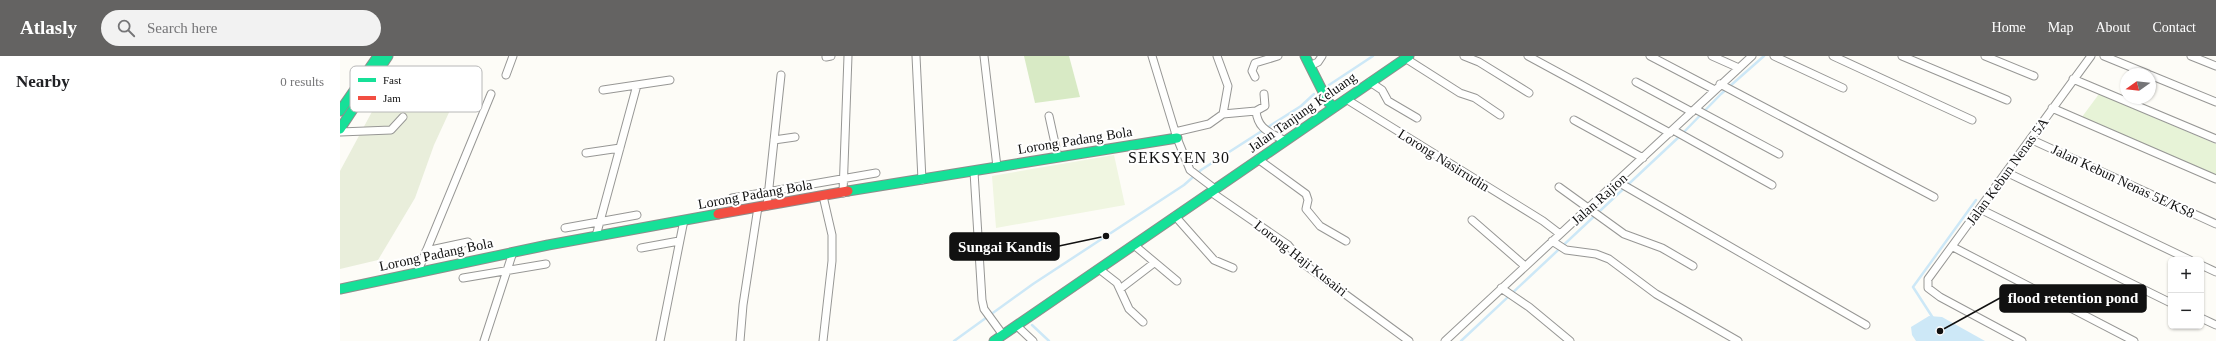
<!DOCTYPE html>
<meta charset="utf-8">
<style>
:root{--surface:#fff;--page:#f2f2f2;--text:#202124;--muted:#757577;--line:#e0e0e0;--accent:#646362}
body{margin:0;font-family:"Times New Roman",serif;background:var(--page);color:var(--text)}
.controls{position:absolute;right:12px;bottom:12px;display:grid;overflow:hidden;border-radius:6px;box-shadow:0 1px 3px #0004}
.controls button{width:36px;height:36px;display:grid;place-items:center;padding:0;border:0;border-bottom:1px solid var(--line);background:var(--surface);color:var(--text);font:20px sans-serif}
.compass{position:absolute;left:1780px;top:12px;width:36px;height:36px;border-radius:50%;background:var(--surface);box-shadow:0 1px 3px #0004;rotate:255deg}
.list{margin:0;padding:0;list-style:none}
h2{display:flex;justify-content:space-between;align-items:center;height:52px;margin:0;padding:0 16px;font-size:17px}
h2 small{font-size:13px;font-weight:400;color:var(--muted)}
.icon{flex:none;width:22px;height:22px;fill:none;stroke:currentColor;stroke-width:2;stroke-linecap:round;stroke-linejoin:round}
.map{position:relative;flex:none;width:1876px;height:285px;overflow:hidden}
header{display:flex;align-items:center;gap:24px;box-sizing:border-box;height:56px;padding:0 20px;background:var(--accent);color:#fff}
header strong{font-size:19px}
nav{display:flex;gap:22px;margin-inline-start:auto;font-size:14px}
.search{width:280px;height:36px;background:var(--page);display:flex;align-items:center;gap:10px;box-sizing:border-box;padding:0 14px;border-radius:22px;color:var(--muted);font-size:15px}
main{display:flex}
aside{flex:1;background:var(--surface)}
.map>svg:first-child{display:block}
</style>
<header>
<strong>Atlasly</strong>
<div class="search"><svg class="icon" aria-label="search" viewBox="0 0 24 24"><circle cx="10" cy="10" r="6"/><path d="M15 15l6 6"/></svg>Search here</div>
<nav><a>Home</a><a>Map</a><a>About</a><a>Contact</a></nav>
</header>
<main>
<aside>
<h2>Nearby<small>0 results</small></h2>
<ul class="list">
</ul>
</aside>
<div class="map">
<svg width="1876" height="285" viewBox="0 0 1876 285">
<rect width="100%" height="100%" fill="#fdfcf7"/>
<path fill="#e7f3d7" d="M 1759,38 L 1876,88 L 1876,120 L 1742,61 Z"/>
<path fill="#d8eac5" d="M 684,0 L 729,0 L 740,41 L 695,47 Z"/>
<path fill="#e9eedb" d="M 117,39 L 94,89 L 75,142 L 38,204 L 0,213 L 0,115 L 34,52 Z"/>
<path fill="#f0f6e1" d="M 774,99 L 785,149 L 656,172 L 652,120 Z"/>
<path fill="#cde8f7" d="M 1589,260 L 1602,261 L 1645,285 L 1576,285 L 1572,279 L 1571,271 Z"/>
<g fill="none" stroke-linecap="round" stroke-linejoin="round">
<path stroke="#cde8f7" stroke-width="2.5" d="M 989,29 L 1033,0
M 1593,262 L 1573,231 L 1636,144
M 692,269 L 709,285
M 614,285 L 693,228 L 844,129 L 861,114 L 961,50 L 974,38
M 1121,285 L 1341,79 L 1381,38 L 1424,0"/>
<defs>
<path id="street" d="M 576,0 L 582,124
M 644,0 L 657,111
M 812,0 L 837,82 L 850,114 L 875,133
M 1124,0 L 1139,6 L 1189,37
M 1188,0 L 1330,77
M 1310,0 L 1375,34
M 1372,0 L 1399,12
M 1434,0 L 1503,32
M 1493,0 L 1632,64
M 1562,0 L 1667,44
M 1645,0 L 1694,20
M 1764,0 L 1808,18
M 1851,0 L 1876,10
M 486,1 L 491,0
M 1065,2 L 1120,37 L 1135,42 L 1160,59
M 970,10 L 978,6 L 982,0
M 166,19 L 173,0
M 1810,19 L 1876,46
M 915,21 L 912,15 L 915,7 L 938,0
M 1733,23 L 1876,83
M 1030,26 L 1042,34 L 1048,45 L 1077,62
M 1296,26 L 1352,56
M 1380,28 L 1594,141
M 263,34 L 330,24
M 1006,43 L 1203,165 L 1220,178
M 1712,52 L 1876,123
M 1355,53 L 1439,98
M 916,55 L 925,50 L 924,38
M 883,58 L 916,55 C 918,74 930,76 945,85
M 709,60 L 718,101
M 1234,64 L 1303,102
M 1333,74 L 1432,129
M 0,76 L 51,74 L 63,61
M 835,76 L 869,68 L 883,58 L 888,30 L 877,0
M 1690,83 L 1876,168
M 434,84 L 455,81
M 246,97 L 280,92
M 918,103 L 966,138 L 968,144 L 966,153 L 980,170 L 1006,185
M 634,116 L 642,244 L 644,253 L 663,279
M 1666,116 L 1850,204
M 1278,126 L 1526,269
M 1219,131 L 1284,178 L 1322,192 L 1353,210
M 871,136 L 948,189 L 964,208 L 1069,285
M 503,137 L 508,0
M 483,140 L 492,179 L 492,205 L 483,285
M 392,142 L 536,117
M 427,150 L 441,19
M 1640,153 L 1831,247
M 835,160 L 874,204 L 893,212
M 1132,164 L 1185,210
M 225,172 L 297,159
M 256,180 L 297,29
M 1212,185 L 1226,194 L 1256,198 L 1269,203 L 1316,238 L 1398,285
M 794,189 L 837,225
M 1613,191 L 1794,285
M 301,192 L 339,185
M 86,195 L 128,186
M 1861,209 L 1876,216
M 759,213 L 777,227 L 789,253 L 803,266
M 78,215 L 151,38
M 123,222 L 206,208
M 1161,232 L 1189,251 L 1230,285
M 780,233 L 814,207
M 1861,262 L 1876,269
M 677,270 L 693,285
M 144,285 L 173,196
M 320,285 L 344,164
M 400,285 L 403,249 L 418,151
M 1105,285 L 1412,0
M 1682,285 L 1600,241 L 1588,232 L 1588,223 L 1751,0"/>
<path id="fast" d="M 965,0 L 988,46 L 994,51
M 0,55 L 38,0
M 0,73 L 48,0
M 508,135 L 837,82
M 0,233 L 208,189 L 378,158
M 654,285 L 1069,0"/>
<path id="jam" d="M 378,158 L 508,135"/>
</defs>
<use href="#street" stroke="#979795" stroke-width="9"/>
<use href="#fast" stroke="#8e8d8b" stroke-width="11"/>
<use href="#jam" stroke="#8e8d8b" stroke-width="11"/>
<use href="#street" stroke="#fffffe" stroke-width="7"/>
<use href="#fast" stroke="#16e098" stroke-width="9"/>
<use href="#jam" stroke="#f24e42" stroke-width="9"/>
</g>
<g text-anchor="middle" stroke-width="4" stroke-linejoin="round" paint-order="stroke">
<g font-size="14" fill="#111" stroke="#fff">
<text transform="translate(962 56) rotate(-35)" y="5">Jalan Tanjung Keluang</text>
<text transform="translate(735 84) rotate(-9)" y="5">Lorong Padang Bola</text>
<text transform="translate(1104 104) rotate(32)" y="5">Lorong Nasirrudin</text>
<text transform="translate(1667 115) rotate(-54)" y="5">Jalan Kebun Nenas 5A</text>
<text transform="translate(1783 125) rotate(25)" y="5">Jalan Kebun Nenas 5E/KS8</text>
<text transform="translate(415 138) rotate(-10)" y="5">Lorong Padang Bola</text>
<text transform="translate(1259 143) rotate(-42)" y="5">Jalan Rajion</text>
<text transform="translate(96 198) rotate(-12)" y="5">Lorong Padang Bola</text>
<text transform="translate(961 202) rotate(38)" y="5">Lorong Haji Kusairi</text>
</g>
<g font-size="16" letter-spacing="1" fill="#111" stroke="#fff">
<text x="839" y="107">SEKSYEN 30</text>
</g>
</g>
<rect x="10" y="10" width="132" height="46" rx="6" fill="#fff" stroke="#b8b8b8" stroke-width="1"/>
<rect x="18" y="22" width="18" height="4" fill="#16e098"/>
<rect x="18" y="40" width="18" height="4" fill="#f24e42"/>
<g font-size="11" fill="#111">
<text x="43" y="28">Fast</text>
<text x="43" y="46">Jam</text>
</g>
<path fill="none" stroke="#111" stroke-width="1.5" d="M766 180L719 190M1600 275L1660 242"/>
<g fill="#111" stroke="#fff" stroke-width="1.5">
<circle cx="766" cy="180" r="4"/>
<circle cx="1600" cy="275" r="4"/>
</g>
<g fill="#111" stroke="#111" stroke-width="1.5">
<rect x="610" y="177" width="109" height="27" rx="4"/>
<rect x="1660" y="229" width="146" height="27" rx="4"/>
</g>
<g font-size="15" text-anchor="middle" font-weight="bold" fill="#fff">
<text x="665" y="196">Sungai Kandis</text>
<text x="1733" y="247">flood retention pond</text>
</g>
</svg>
<div class="controls">
<button>+</button>
<button>−</button>
</div>
<svg class="compass" viewBox="-18 -18 36 36"><path d="M0-13l5 13h-10z" fill="#e53935"/><path d="M0 13l5-13h-10z" fill="#757577"/></svg>
</div>
</main>
